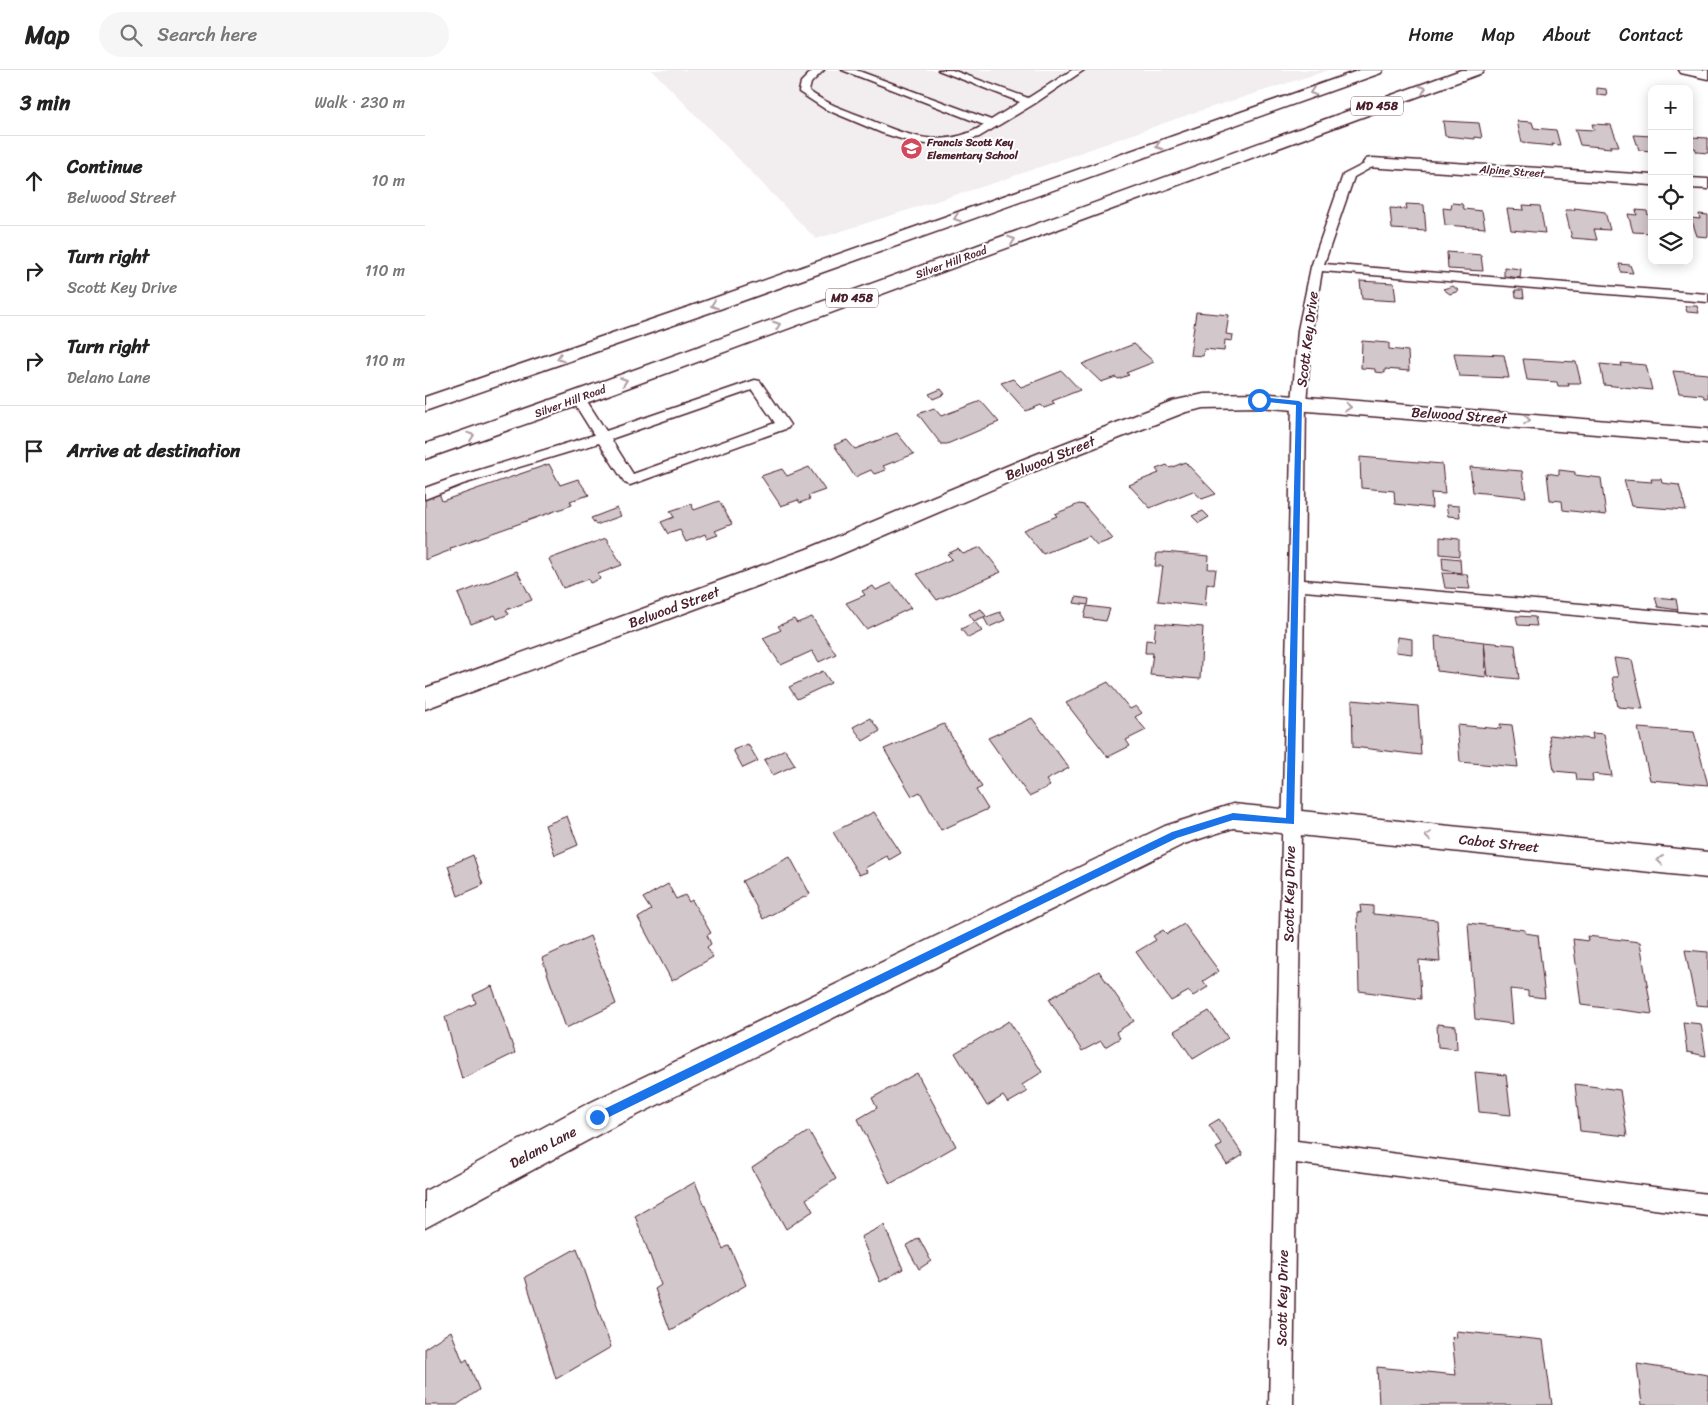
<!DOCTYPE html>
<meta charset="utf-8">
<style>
:root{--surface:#fff;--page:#f6f6f6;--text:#222;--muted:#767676;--line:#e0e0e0}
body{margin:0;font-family:Sriracha,sans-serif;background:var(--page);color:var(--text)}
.controls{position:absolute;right:15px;top:15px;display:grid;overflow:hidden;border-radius:10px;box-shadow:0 2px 12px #0003}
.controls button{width:45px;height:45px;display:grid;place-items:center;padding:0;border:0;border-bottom:1px solid var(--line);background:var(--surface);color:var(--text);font:25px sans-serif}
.stop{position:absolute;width:15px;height:15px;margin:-11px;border:4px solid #1a73e8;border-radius:50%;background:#fff}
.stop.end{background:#1a73e8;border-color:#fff;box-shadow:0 1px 5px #0008}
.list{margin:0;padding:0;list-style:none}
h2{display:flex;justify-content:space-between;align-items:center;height:65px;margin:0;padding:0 20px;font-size:21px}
h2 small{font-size:16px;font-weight:400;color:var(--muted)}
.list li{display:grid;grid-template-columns:32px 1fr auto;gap:15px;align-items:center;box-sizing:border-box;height:90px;padding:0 20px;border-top:1px solid var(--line)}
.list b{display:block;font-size:19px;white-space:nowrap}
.list p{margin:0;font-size:16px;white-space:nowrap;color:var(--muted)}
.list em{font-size:16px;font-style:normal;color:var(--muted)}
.icon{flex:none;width:28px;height:28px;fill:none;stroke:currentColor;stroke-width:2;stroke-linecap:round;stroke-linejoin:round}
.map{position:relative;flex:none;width:1283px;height:1335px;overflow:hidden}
header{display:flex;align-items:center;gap:30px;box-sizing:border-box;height:70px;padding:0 25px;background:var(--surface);border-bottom:1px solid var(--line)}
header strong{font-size:24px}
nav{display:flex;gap:28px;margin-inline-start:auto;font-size:18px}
.search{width:350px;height:45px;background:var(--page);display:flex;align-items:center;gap:12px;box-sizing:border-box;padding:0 18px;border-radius:28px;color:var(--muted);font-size:19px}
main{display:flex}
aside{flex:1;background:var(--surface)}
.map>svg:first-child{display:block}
</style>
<header>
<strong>Map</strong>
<div class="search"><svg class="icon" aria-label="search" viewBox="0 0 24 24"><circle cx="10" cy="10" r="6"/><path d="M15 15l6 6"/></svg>Search here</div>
<nav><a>Home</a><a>Map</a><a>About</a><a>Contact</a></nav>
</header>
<main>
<aside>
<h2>3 min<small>Walk · 230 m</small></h2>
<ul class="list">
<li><svg class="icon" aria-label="ahead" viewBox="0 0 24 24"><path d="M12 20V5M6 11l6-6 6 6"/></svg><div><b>Continue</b><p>Belwood Street</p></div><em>10 m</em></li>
<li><svg class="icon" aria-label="right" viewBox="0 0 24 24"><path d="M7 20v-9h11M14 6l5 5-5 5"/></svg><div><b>Turn right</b><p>Scott Key Drive</p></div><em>110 m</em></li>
<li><svg class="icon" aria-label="right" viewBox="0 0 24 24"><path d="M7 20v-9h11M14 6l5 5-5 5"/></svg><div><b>Turn right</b><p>Delano Lane</p></div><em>110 m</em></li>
<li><svg class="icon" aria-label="arrive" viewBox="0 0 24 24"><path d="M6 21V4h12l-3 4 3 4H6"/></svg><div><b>Arrive at destination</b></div></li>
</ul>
</aside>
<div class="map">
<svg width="1283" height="1335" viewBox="0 0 1283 1335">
<rect width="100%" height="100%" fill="#fff"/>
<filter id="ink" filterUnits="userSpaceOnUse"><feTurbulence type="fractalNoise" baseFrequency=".02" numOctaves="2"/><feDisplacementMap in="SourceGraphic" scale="10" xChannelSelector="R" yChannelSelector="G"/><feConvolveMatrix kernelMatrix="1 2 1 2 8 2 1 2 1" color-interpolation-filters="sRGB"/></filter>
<g filter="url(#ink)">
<path fill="#f2eeef" d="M 227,0 L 904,0 L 765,44 L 572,112 L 391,169 Z"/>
<path fill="#d2c7cb" stroke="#4a1f2b" d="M 1172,18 L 1181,19 L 1182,26 L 1172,25 Z
M 1018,51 L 1054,53 L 1057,68 L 1050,67 L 1050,69 L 1020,66 Z
M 1092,51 L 1107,52 L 1109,58 L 1131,60 L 1135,75 L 1127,74 L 1128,76 L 1097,73 Z
M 1167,54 L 1186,55 L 1194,76 L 1185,76 L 1186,78 L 1155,75 L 1150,59 L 1169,60 Z
M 1209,65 L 1227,66 L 1227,81 L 1214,80 Z
M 1266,67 L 1283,68 L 1283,83 L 1272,82 L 1270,78 L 1266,78 L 1264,73 L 1268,73 Z
M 1027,133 L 1037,134 L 1039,139 L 1057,141 L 1060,158 L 1020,155 L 1018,138 L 1026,139 Z
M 981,134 L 999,135 L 1001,161 L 967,159 L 965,138 L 982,139 Z
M 1098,135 L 1115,136 L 1120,163 L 1086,160 L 1082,139 L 1099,140 Z
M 1149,138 L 1180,142 L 1185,160 L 1169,159 L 1172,170 L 1147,168 L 1140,140 L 1150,140 Z
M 1211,140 L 1222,141 L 1223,145 L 1227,145 L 1227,163 L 1208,162 L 1203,144 L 1212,145 Z
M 1274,144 L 1283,145 L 1283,167 L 1272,166 L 1266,148 L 1275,149 Z
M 1022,182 L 1056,185 L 1058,201 L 1023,199 Z
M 1194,194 L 1205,195 L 1208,203 L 1196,202 Z
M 1079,197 L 1096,199 L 1095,208 L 1079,206 Z
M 935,211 L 969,213 L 971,231 L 937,229 Z
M 1028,216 L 1034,221 L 1025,224 L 1018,219 Z
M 1090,220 L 1098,220 L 1099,228 L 1091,227 Z
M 1260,236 L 1272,236 L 1274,243 L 1262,242 Z
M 771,242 L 804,245 L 801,264 L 808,265 L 807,271 L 800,270 L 799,281 L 779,279 L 778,286 L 765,285 Z
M 937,271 L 964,273 L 964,279 L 983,281 L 984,301 L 960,299 L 960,303 L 950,302 L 950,299 L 936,298 Z
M 709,274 L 729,292 L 701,303 L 704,305 L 693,309 L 691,307 L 676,312 L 657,294 Z
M 1029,283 L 1079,285 L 1084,308 L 1034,306 Z
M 1098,289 L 1151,292 L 1156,313 L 1143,313 L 1144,316 L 1133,316 L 1132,312 L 1102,310 Z
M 1196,293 L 1221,295 L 1227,320 L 1179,315 L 1175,294 L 1197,296 Z
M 637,301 L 655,320 L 627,331 L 630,334 L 619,338 L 616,335 L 601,341 L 576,313 L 588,309 L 596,317 Z
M 1248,301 L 1283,304 L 1283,328 L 1280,328 L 1278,325 L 1254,323 Z
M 516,319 L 520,324 L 508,329 L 504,324 Z
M 556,331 L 574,352 L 522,374 L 516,374 L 493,344 L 509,338 L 516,346 Z
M 472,363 L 489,384 L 458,396 L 461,400 L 449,404 L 446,400 L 430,407 L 409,375 L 422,370 L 430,379 Z
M 935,387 L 1017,394 L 1020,424 L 1006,423 L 1007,438 L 970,434 L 969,421 L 936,418 Z
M 760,392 L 791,424 L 777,429 L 768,421 L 725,438 L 704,415 L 734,403 L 731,399 L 742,395 L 745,398 Z
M 124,394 L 135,415 L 153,409 L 164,425 L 145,431 L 147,435 L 25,478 L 26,480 L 0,490 L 0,427 L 14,423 L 17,431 Z
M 384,397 L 400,420 L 383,426 L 385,429 L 375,433 L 373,430 L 356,436 L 336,406 L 357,399 L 362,406 Z
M 1045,397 L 1097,401 L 1101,427 L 1048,422 Z
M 1134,400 L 1150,402 L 1150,405 L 1176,408 L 1181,445 L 1138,440 L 1137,431 L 1125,430 L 1122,403 L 1134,405 Z
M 1226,409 L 1236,409 L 1237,413 L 1254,415 L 1261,440 L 1206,436 L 1199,410 L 1227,412 Z
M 294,431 L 307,454 L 290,461 L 293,465 L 282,469 L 280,464 L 261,472 L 255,460 L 243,464 L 236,452 L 249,447 L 245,441 L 266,434 L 269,440 Z
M 654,434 L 659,435 L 688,469 L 672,475 L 664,466 L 618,484 L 598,460 L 632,446 L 630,444 Z
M 1021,435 L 1034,436 L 1035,447 L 1023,446 Z
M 192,438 L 196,446 L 171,455 L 166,448 Z
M 778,441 L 784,447 L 774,453 L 767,446 Z
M 1015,467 L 1034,469 L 1034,486 L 1015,484 Z
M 181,468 L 197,495 L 173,504 L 175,509 L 165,513 L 163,509 L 138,518 L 124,489 Z
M 556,477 L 576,502 L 512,530 L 492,504 L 527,489 L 522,484 L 533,479 L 538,484 Z
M 739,482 L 784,486 L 783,499 L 791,499 L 789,515 L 782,513 L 780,536 L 733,531 L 738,496 L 730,496 L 732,483 L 739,483 Z
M 1017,487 L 1035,489 L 1036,503 L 1018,500 Z
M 92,501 L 107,530 L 81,540 L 84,544 L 72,549 L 70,545 L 46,554 L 33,524 Z
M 1017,503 L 1042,504 L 1045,519 L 1020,518 Z
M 467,513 L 486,538 L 441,559 L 421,533 L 440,525 L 437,521 L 448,516 L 451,520 Z
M 651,527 L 664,529 L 663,535 L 649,533 Z
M 1230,527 L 1251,529 L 1253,540 L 1233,537 Z
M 662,536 L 685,539 L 681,551 L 659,548 Z
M 556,539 L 561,546 L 549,551 L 544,544 Z
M 575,542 L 580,550 L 564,557 L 559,548 Z
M 1091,546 L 1110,547 L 1112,556 L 1093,555 Z
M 387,547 L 411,584 L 394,592 L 387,581 L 356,595 L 338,568 L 356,560 L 353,556 L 369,549 L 372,553 Z
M 550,552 L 557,561 L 543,568 L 536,559 Z
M 731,553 L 778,557 L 775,609 L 725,605 L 728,583 L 720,583 L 721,570 L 729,571 Z
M 1010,566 L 1059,572 L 1061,607 L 1012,601 Z
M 972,567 L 987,569 L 987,584 L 971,582 Z
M 1059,572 L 1090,575 L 1094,609 L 1063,606 Z
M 1189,588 L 1207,590 L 1218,639 L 1193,637 L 1187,607 L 1193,607 Z
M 398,601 L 406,613 L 372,629 L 364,617 Z
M 683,612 L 705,639 L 711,636 L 717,643 L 710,647 L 721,660 L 701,670 L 705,676 L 683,687 L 641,633 Z
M 927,630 L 993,636 L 996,685 L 928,677 Z
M 445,648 L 455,661 L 438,671 L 428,657 Z
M 607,648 L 644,698 L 621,710 L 625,716 L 604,726 L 563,668 Z
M 519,654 L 557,717 L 551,720 L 563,739 L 516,760 L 495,722 L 487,726 L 459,679 Z
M 1075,654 L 1087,655 L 1093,697 L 1035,692 L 1032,655 L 1076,659 Z
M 1213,658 L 1269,662 L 1283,715 L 1225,710 Z
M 1167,663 L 1179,664 L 1187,706 L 1167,704 L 1168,711 L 1152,710 L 1151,703 L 1129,701 L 1124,665 L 1168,669 Z
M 323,674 L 333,691 L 318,698 L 308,680 Z
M 360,679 L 370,695 L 348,705 L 339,690 Z
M 449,742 L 476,783 L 464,790 L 462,786 L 440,798 L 442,802 L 434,805 L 408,762 Z
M 142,746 L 153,775 L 130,785 L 120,755 Z
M 48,785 L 58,815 L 33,826 L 23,796 Z
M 365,787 L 385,824 L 338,849 L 317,811 Z
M 243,814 L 251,829 L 260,825 L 264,832 L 267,830 L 286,863 L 282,865 L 286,874 L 282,877 L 288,887 L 247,911 L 213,848 L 226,840 L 218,828 Z
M 935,835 L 948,836 L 948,844 L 1012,850 L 1015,892 L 994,890 L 996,929 L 934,921 L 932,842 L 936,843 Z
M 1043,853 L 1100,860 L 1100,863 L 1113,865 L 1120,928 L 1103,926 L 1103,921 L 1085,919 L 1088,954 L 1050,949 Z
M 759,854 L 794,901 L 778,911 L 783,917 L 768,926 L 764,921 L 746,931 L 711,882 L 731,870 L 728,866 L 738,860 L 742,864 Z
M 165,866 L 191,934 L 141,958 L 117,888 Z
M 1162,866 L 1215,872 L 1227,944 L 1156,935 L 1148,869 L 1163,871 Z
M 1260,880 L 1283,882 L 1283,936 L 1271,935 Z
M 674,901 L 709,951 L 691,962 L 695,968 L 680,977 L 676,971 L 657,981 L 624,929 Z
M 67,916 L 90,983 L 37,1009 L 20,947 L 51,933 L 48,925 Z
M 784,941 L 803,968 L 768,989 L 749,961 Z
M 584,951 L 617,1002 L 597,1015 L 602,1022 L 583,1033 L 578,1026 L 562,1036 L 530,983 Z
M 1258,952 L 1276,954 L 1281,986 L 1262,982 Z
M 1012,954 L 1031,956 L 1032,979 L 1013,977 Z
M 1050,1002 L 1081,1005 L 1086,1045 L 1054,1042 Z
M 492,1003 L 531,1076 L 465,1114 L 433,1049 L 452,1038 L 447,1028 Z
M 1150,1014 L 1195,1020 L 1202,1066 L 1155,1061 Z
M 794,1049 L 818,1085 L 802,1095 L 791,1078 L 797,1075 L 784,1055 Z
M 384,1061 L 411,1109 L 381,1129 L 388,1141 L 361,1159 L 327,1098 Z
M 270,1112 L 298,1179 L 304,1175 L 321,1215 L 245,1260 L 230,1219 L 236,1215 L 210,1146 Z
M 459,1155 L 478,1199 L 455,1212 L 436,1167 Z
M 494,1168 L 506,1191 L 494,1199 L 481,1176 Z
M 152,1178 L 186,1277 L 131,1309 L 100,1207 Z
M 26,1261 L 38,1292 L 42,1289 L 54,1320 L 32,1335 L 0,1335 L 0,1278 Z
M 1031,1261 L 1118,1270 L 1127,1335 L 954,1335 L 952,1297 L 1031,1305 L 1027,1267 L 1032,1268 Z
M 1212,1294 L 1283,1305 L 1283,1335 L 1217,1335 Z"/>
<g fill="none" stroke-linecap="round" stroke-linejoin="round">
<defs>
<path id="service" d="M 388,0 L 399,0 L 386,13 L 384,21 C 400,33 418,39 436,46 C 478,64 516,82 559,55 L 417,0 L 431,0 L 566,50 L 595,32 L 513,0 L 527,0 L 603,28 L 647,0 L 659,0 L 609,34 L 554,67 L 518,75 L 489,73 L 457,63 L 400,39 L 374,22 L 376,12 Z
M 947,90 L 951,91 L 953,93 L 951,95 L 929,107 L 899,194 L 1283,224 L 1283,232 L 897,201 L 887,260 L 881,333 L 879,510 L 1283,545 L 1283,557 L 879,521 L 872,1071 L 1283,1124 L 1283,1146 L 871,1093 L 868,1335 L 844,1335 L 867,333 L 873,260 L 886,197 L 918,105 Z
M 330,310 L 335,311 L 363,352 L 365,355 L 363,358 L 205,415 L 200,413 L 174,373 L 38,414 L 0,429 L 0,418 L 28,408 L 169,365 L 146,328 L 148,325 L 158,325 L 181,361 ZM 327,320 L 350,353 L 208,404 L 186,369 Z"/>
<path id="minor" d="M 1254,0 L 1283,0 L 1283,9 L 1256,3 Z
M 947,88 L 1227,105 L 1227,115 L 941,97 L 938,93 L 941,89 Z
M 1264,108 L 1283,109 L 1283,119 L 1264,118 Z
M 834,323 L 1283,359 L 1283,373 L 834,337 L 779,338 L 761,342 L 610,401 L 400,491 L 0,639 L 0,618 L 382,479 L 594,391 L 747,331 L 779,324 Z
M 808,734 L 1283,782 L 1283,808 L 808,758 L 759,774 L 184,1059 L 0,1158 L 0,1121 L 160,1035 L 740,756 Z"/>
<path id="primary" d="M 935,0 L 958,0 L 956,3 L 292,240 L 0,341 L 0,327 L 278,232 Z
M 1036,0 L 1059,0 L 1057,3 L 161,333 L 0,389 L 0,374 L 145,323 Z"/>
</defs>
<use href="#service" stroke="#4a1f2b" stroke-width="3"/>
<use href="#minor" stroke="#4a1f2b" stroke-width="3"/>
<use href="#primary" stroke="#4a1f2b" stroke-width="3"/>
<use href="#service" fill="#fff" fill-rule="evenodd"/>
<use href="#minor" fill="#fff" fill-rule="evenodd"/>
<use href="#primary" fill="#fff" fill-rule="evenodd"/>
</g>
<defs><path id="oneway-chevron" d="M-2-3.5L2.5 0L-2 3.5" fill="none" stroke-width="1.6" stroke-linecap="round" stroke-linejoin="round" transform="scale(1.25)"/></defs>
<g stroke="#ae9aa0">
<use href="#oneway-chevron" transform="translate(998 19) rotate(-20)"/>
<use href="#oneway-chevron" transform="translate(888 22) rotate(161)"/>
<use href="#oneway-chevron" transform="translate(734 76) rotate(160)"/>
<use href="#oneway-chevron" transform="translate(532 148) rotate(160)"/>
<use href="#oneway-chevron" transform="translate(587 170) rotate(-20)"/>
<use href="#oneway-chevron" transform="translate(289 235) rotate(160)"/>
<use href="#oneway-chevron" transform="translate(352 255) rotate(-20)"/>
<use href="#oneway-chevron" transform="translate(135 288) rotate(161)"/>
<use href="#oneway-chevron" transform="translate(199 311) rotate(-20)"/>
<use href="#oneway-chevron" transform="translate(923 337) rotate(4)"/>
<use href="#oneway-chevron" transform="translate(1102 350) rotate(5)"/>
<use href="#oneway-chevron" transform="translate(46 366) rotate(-19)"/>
<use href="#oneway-chevron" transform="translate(1003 766) rotate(-174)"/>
<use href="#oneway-chevron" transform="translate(1235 790) rotate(-174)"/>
</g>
</g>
<path fill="#1a73e8" d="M 834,327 L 874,331 L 877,333 L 869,754 L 808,750 L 752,768 L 176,1051 L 169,1051 L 169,1044 L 747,762 L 808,743 L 861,748 L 871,335 L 832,331 L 832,328 Z"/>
<defs>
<symbol id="school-disc" viewBox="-11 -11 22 22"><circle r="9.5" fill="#d1495b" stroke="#fff"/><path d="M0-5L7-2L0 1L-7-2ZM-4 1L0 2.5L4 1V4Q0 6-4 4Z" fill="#fff"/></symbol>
</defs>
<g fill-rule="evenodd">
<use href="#school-disc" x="474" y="66" width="25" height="25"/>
</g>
<g text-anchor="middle" stroke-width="4" stroke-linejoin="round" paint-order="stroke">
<g font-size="11" font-weight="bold" fill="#4a1f2b" stroke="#fff" text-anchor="start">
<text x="502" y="76">Francis Scott Key<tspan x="502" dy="13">Elementary School</tspan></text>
</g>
<g font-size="11" fill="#4a1f2b" stroke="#fff">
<text transform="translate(1087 101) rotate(4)" y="4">Alpine Street</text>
<text transform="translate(526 192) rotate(-20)" y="4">Silver Hill Road</text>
<text transform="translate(145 331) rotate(-20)" y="4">Silver Hill Road</text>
</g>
<g fill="#fff" stroke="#80626b" stroke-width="1">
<rect x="926" y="26.5" width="52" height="19" rx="4"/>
<rect x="401" y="218.5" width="52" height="19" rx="4"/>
</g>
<g font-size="12" font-weight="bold" fill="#4a1f2b">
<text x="952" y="40">MD 458</text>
<text x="427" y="232">MD 458</text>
</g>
<g font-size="14" fill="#4a1f2b" stroke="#fff">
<text transform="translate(882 269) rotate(-83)" y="5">Scott Key Drive</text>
<text transform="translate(1034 345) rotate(4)" y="5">Belwood Street</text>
<text transform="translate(625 388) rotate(-22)" y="5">Belwood Street</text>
<text transform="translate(249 537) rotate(-20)" y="5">Belwood Street</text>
<text transform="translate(1074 773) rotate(6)" y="5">Cabot Street</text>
<text transform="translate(864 824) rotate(-89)" y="5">Scott Key Drive</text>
<text transform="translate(118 1077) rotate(-28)" y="5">Delano Lane</text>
<text transform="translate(857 1228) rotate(-89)" y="5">Scott Key Drive</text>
</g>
</g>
</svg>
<div class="controls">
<button>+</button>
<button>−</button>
<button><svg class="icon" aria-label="locate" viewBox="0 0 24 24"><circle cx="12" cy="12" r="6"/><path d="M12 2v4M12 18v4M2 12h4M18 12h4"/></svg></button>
<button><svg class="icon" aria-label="layers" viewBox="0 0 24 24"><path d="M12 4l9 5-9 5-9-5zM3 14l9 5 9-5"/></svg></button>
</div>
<div class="stop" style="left:834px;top:330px"></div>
<div class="stop end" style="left:172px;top:1047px"></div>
</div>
</main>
